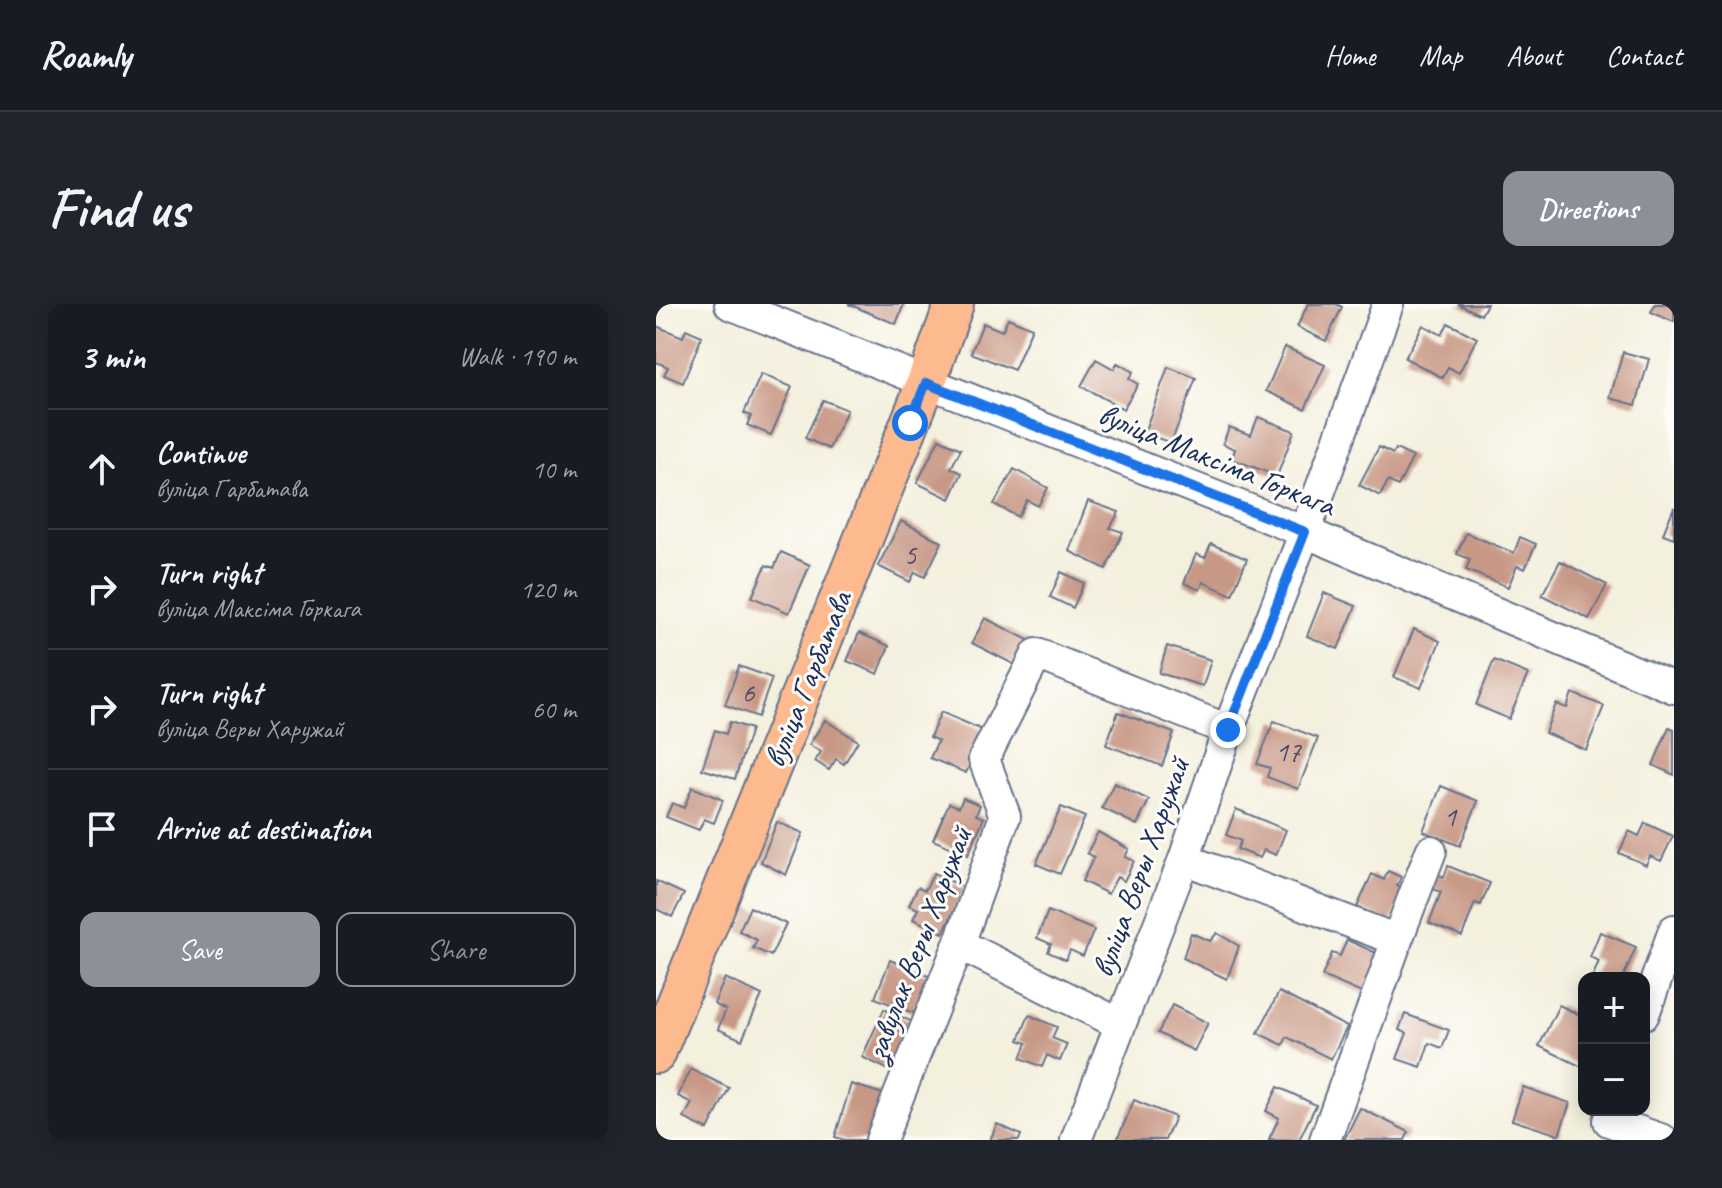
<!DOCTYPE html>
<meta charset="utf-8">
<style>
:root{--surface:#171b24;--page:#20242c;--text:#f1f3f6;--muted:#9ea1a6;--line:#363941;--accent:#8c9099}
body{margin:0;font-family:Caveat,sans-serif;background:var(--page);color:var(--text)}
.controls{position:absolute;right:24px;bottom:24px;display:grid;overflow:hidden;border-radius:16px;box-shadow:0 4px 20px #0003}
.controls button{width:72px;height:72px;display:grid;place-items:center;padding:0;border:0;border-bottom:2px solid var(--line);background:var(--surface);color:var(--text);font:40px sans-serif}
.stop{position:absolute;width:24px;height:24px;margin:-18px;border:6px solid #1a73e8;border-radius:50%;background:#fff}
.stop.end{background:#1a73e8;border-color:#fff;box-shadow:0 2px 8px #0008}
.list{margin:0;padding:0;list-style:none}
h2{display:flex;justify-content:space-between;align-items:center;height:104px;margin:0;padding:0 32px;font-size:34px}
h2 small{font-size:26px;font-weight:400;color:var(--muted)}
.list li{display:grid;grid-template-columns:52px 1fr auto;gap:24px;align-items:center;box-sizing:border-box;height:120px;padding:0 32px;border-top:2px solid var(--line)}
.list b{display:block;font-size:30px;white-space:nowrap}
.list p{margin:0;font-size:26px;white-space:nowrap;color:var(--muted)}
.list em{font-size:26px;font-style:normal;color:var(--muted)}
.actions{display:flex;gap:16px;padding:24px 32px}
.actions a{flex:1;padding:18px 0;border:2px solid var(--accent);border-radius:16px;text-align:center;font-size:28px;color:var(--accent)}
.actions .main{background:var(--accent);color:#fff}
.icon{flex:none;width:44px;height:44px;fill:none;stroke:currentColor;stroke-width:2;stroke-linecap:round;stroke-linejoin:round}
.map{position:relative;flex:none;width:1018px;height:836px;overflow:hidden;border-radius:16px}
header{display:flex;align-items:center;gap:48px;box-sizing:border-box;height:112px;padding:0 40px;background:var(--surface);border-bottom:2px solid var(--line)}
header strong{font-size:38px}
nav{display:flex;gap:44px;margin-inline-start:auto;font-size:28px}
.intro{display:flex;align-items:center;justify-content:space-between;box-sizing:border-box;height:192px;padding:0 48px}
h1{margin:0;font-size:56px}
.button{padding:20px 36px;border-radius:16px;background:var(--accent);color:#fff;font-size:28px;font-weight:700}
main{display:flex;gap:48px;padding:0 48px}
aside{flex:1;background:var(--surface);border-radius:16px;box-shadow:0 4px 20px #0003}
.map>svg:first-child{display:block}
</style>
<header>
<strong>Roamly</strong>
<nav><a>Home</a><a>Map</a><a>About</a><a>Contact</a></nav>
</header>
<div class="intro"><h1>Find us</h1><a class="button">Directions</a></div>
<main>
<aside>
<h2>3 min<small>Walk · 190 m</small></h2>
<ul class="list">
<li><svg class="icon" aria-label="ahead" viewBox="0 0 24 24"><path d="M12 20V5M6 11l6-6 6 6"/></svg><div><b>Continue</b><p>вуліца Гарбатава</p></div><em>10 m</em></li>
<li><svg class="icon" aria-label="right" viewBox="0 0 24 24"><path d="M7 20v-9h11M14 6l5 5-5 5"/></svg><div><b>Turn right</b><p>вуліца Максіма Горкага</p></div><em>120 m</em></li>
<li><svg class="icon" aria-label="right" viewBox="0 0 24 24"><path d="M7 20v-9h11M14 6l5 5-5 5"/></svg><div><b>Turn right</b><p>вуліца Веры Харужай</p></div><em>60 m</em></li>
<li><svg class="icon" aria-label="arrive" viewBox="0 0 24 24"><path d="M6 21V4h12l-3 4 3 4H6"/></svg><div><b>Arrive at destination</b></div></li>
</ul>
<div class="actions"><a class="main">Save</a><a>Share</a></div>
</aside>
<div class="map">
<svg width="1018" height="836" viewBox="0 0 1018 836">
<rect width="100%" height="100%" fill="#fdfcf7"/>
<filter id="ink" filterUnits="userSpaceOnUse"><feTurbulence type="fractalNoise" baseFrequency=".0125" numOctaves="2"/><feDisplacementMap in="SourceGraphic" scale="16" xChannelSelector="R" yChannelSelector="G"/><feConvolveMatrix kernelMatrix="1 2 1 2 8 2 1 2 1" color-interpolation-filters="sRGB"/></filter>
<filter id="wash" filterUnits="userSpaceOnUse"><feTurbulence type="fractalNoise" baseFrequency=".006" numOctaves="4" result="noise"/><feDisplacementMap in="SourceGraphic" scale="32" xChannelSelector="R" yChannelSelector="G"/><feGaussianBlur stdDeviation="1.8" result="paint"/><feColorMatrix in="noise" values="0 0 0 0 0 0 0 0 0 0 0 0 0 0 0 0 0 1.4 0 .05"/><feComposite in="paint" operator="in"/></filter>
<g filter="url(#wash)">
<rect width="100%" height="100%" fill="#f4f0de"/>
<g id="blocks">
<path fill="#c89886" d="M 192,0 L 248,0 L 240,20 Z
M 652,0 L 680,0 L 686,3 L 670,37 L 641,23 Z
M 802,0 L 831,0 L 825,11 Z
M 999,0 L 1018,0 L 1018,18 L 995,8 Z
M 352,14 L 376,24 L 358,66 L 315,49 L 327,19 L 346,27 Z
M 792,19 L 821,34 L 803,69 L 792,63 L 787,74 L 749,54 L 767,21 L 786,31 Z
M 0,22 L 27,33 L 30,25 L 46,32 L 27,79 L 8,71 L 12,63 L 0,58 Z
M 629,43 L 669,61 L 649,105 L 610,87 Z
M 967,48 L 993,55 L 980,101 L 954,94 Z
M 440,55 L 458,65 L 461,59 L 477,68 L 473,75 L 482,80 L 467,105 L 425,82 Z
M 512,63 L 540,74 L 515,139 L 488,129 Z
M 105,70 L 136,83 L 115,131 L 91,121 L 95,112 L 88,109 Z
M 167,96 L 191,106 L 173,145 L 149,134 Z
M 602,113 L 638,127 L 621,172 L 576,155 L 579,145 L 567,140 L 573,123 L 595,131 Z
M 283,135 L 305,145 L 295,164 L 306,169 L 294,195 L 261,179 Z
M 723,143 L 737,150 L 740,145 L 757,153 L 742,182 L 732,177 L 724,192 L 703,181 Z
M 358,165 L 392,184 L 382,202 L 371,196 L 362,213 L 338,200 Z
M 432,197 L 463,208 L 454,224 L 467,228 L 450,265 L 413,247 Z
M 1018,203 L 1018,234 L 1007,230 Z
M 245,217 L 286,238 L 269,273 L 259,268 L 254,278 L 222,262 Z
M 810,229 L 858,249 L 864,233 L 880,240 L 869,265 L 861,262 L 852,283 L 810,266 L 814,255 L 801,250 Z
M 555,240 L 591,255 L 576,291 L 547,278 L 544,286 L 528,279 L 540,250 L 549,254 Z
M 125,248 L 154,261 L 133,309 L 96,293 L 110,261 L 118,264 Z
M 904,257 L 951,281 L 933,315 L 886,291 Z
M 405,268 L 428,279 L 417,304 L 394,293 Z
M 668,289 L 700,302 L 682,345 L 651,332 Z
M 329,314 L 374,337 L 361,362 L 316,339 Z
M 758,325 L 784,337 L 765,384 L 738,373 Z
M 203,329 L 233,342 L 222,370 L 191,357 Z
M 511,342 L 555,356 L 547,382 L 503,369 Z
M 838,356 L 872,370 L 853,415 L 820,401 Z
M 83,362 L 116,374 L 102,413 L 69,401 Z
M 916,389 L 948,402 L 930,446 L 889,429 L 900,400 L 911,404 Z
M 285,408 L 329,427 L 310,469 L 274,454 L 282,437 L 274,433 Z
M 462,408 L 518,429 L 506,462 L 450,441 Z
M 169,416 L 202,437 L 188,460 L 180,455 L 173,466 L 159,457 L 165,448 L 153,441 Z
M 618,417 L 662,434 L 642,485 L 611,473 L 614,464 L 601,460 Z
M 74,418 L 95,425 L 79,475 L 46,465 L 59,426 L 70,430 Z
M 1013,423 L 1018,425 L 1018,471 L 997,461 Z
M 458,479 L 493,496 L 481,521 L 446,504 Z
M 785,482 L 822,497 L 804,542 L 767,527 Z
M 36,483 L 67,496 L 58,519 L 48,515 L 43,526 L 10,513 L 16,499 L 28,504 Z
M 307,494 L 324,501 L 320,511 L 328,514 L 312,551 L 277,536 L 293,499 L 303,503 Z
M 405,503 L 429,513 L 404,570 L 380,560 Z
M 580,505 L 630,526 L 620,551 L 608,546 L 604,554 L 581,545 L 585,537 L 570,531 Z
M 121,518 L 147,529 L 130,571 L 105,558 Z
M 989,519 L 1017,532 L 1005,557 L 994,552 L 990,561 L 963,549 L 973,527 L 983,532 Z
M 442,528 L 473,545 L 469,553 L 478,557 L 468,577 L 461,573 L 452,590 L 426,577 L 438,553 L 431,549 Z
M 792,562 L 834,579 L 825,601 L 819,599 L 806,632 L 773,619 L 785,588 L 775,584 L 781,570 L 788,573 Z
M 732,567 L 745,573 L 741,582 L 750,586 L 735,618 L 701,603 L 716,570 L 728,576 Z
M 278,569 L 309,584 L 287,629 L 257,615 L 262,605 L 253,601 L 262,583 L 269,586 Z
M 0,577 L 28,590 L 16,613 L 0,605 Z
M 94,603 L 130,620 L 115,652 L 97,644 L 101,636 L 83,627 Z
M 392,607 L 438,626 L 427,652 L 414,646 L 410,656 L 392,648 L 395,640 L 381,634 Z
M 944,628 L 980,643 L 967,674 L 936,674 L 943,657 L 934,653 Z
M 535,629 L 554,637 L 561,629 L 583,642 L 571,675 L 527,654 Z
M 691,636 L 725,651 L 708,690 L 666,672 L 676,649 L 684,652 Z
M 234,656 L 275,673 L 260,710 L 219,694 Z
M 69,674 L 106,691 L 86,736 L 62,725 L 70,706 L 58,700 Z
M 623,688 L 691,723 L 675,755 L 631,733 L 627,741 L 602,729 Z
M 516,701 L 552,719 L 538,747 L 502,729 Z
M 903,701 L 928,713 L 928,764 L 883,742 Z
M 228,705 L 259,719 L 237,768 L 206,753 Z
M 749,710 L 793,726 L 786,744 L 773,739 L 765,763 L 741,755 L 751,729 L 743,726 Z
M 373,711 L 401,723 L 396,734 L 411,740 L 404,757 L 391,751 L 386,763 L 365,754 L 371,739 L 363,736 Z
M 35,765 L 73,784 L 52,826 L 28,814 L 36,799 L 22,792 Z
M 195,780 L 227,790 L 212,836 L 189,836 L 179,833 Z
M 622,783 L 660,801 L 643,836 L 613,835 L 623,814 L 610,807 Z
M 867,783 L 914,799 L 903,831 L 856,816 Z
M 478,796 L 519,813 L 509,836 L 461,836 Z
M 704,804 L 753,828 L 749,836 L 688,836 Z
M 341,820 L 365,831 L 363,836 L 334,836 Z"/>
</g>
</g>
<g filter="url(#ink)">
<use href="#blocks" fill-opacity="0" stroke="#67738b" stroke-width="2"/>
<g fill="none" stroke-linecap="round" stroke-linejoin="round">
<defs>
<path id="minor" d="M 74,0 L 649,228 L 1018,384
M 528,555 L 741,636
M 303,640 L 464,720
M 988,710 L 1018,626
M 953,817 L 1007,836
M 225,836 L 303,640 L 349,512 L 328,455 L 381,350 L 572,426
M 420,836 L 528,555 L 572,426 L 649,228 L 732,0
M 669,836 L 741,636 L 775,547"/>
<path id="major" d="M 0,750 L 270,79 L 298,0"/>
</defs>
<use href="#minor" stroke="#67738b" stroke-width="34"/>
<use href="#major" stroke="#67738b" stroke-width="42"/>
<use href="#minor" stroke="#fff" stroke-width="30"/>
<use href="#major" stroke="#fcba8e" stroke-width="38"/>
</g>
</g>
<g fill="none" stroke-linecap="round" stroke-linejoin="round" filter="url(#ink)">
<path stroke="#1a73e8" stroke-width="10" d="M 254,119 L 270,79 L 649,228 L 572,426"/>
</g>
<g text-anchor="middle" stroke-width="6" stroke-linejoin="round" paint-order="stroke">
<g font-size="28" fill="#464968">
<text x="254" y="260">5</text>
<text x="92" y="398">6</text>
<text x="632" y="457">17</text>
<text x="794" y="522">1</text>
</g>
<g font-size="32" fill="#1b2f5e" stroke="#fdfcf7">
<text transform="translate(561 155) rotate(22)" y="11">вуліца Максіма Горкага</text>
<text transform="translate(151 375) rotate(-68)" y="11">вуліца Гарбатава</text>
<text transform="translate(484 563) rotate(-70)" y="11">вуліца Веры Харужай</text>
<text transform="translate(262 639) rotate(-69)" y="11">завулак Веры Харужай</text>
</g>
</g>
</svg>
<div class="controls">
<button>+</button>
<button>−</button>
</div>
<div class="stop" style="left:254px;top:119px"></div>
<div class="stop end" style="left:572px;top:426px"></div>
</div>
</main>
